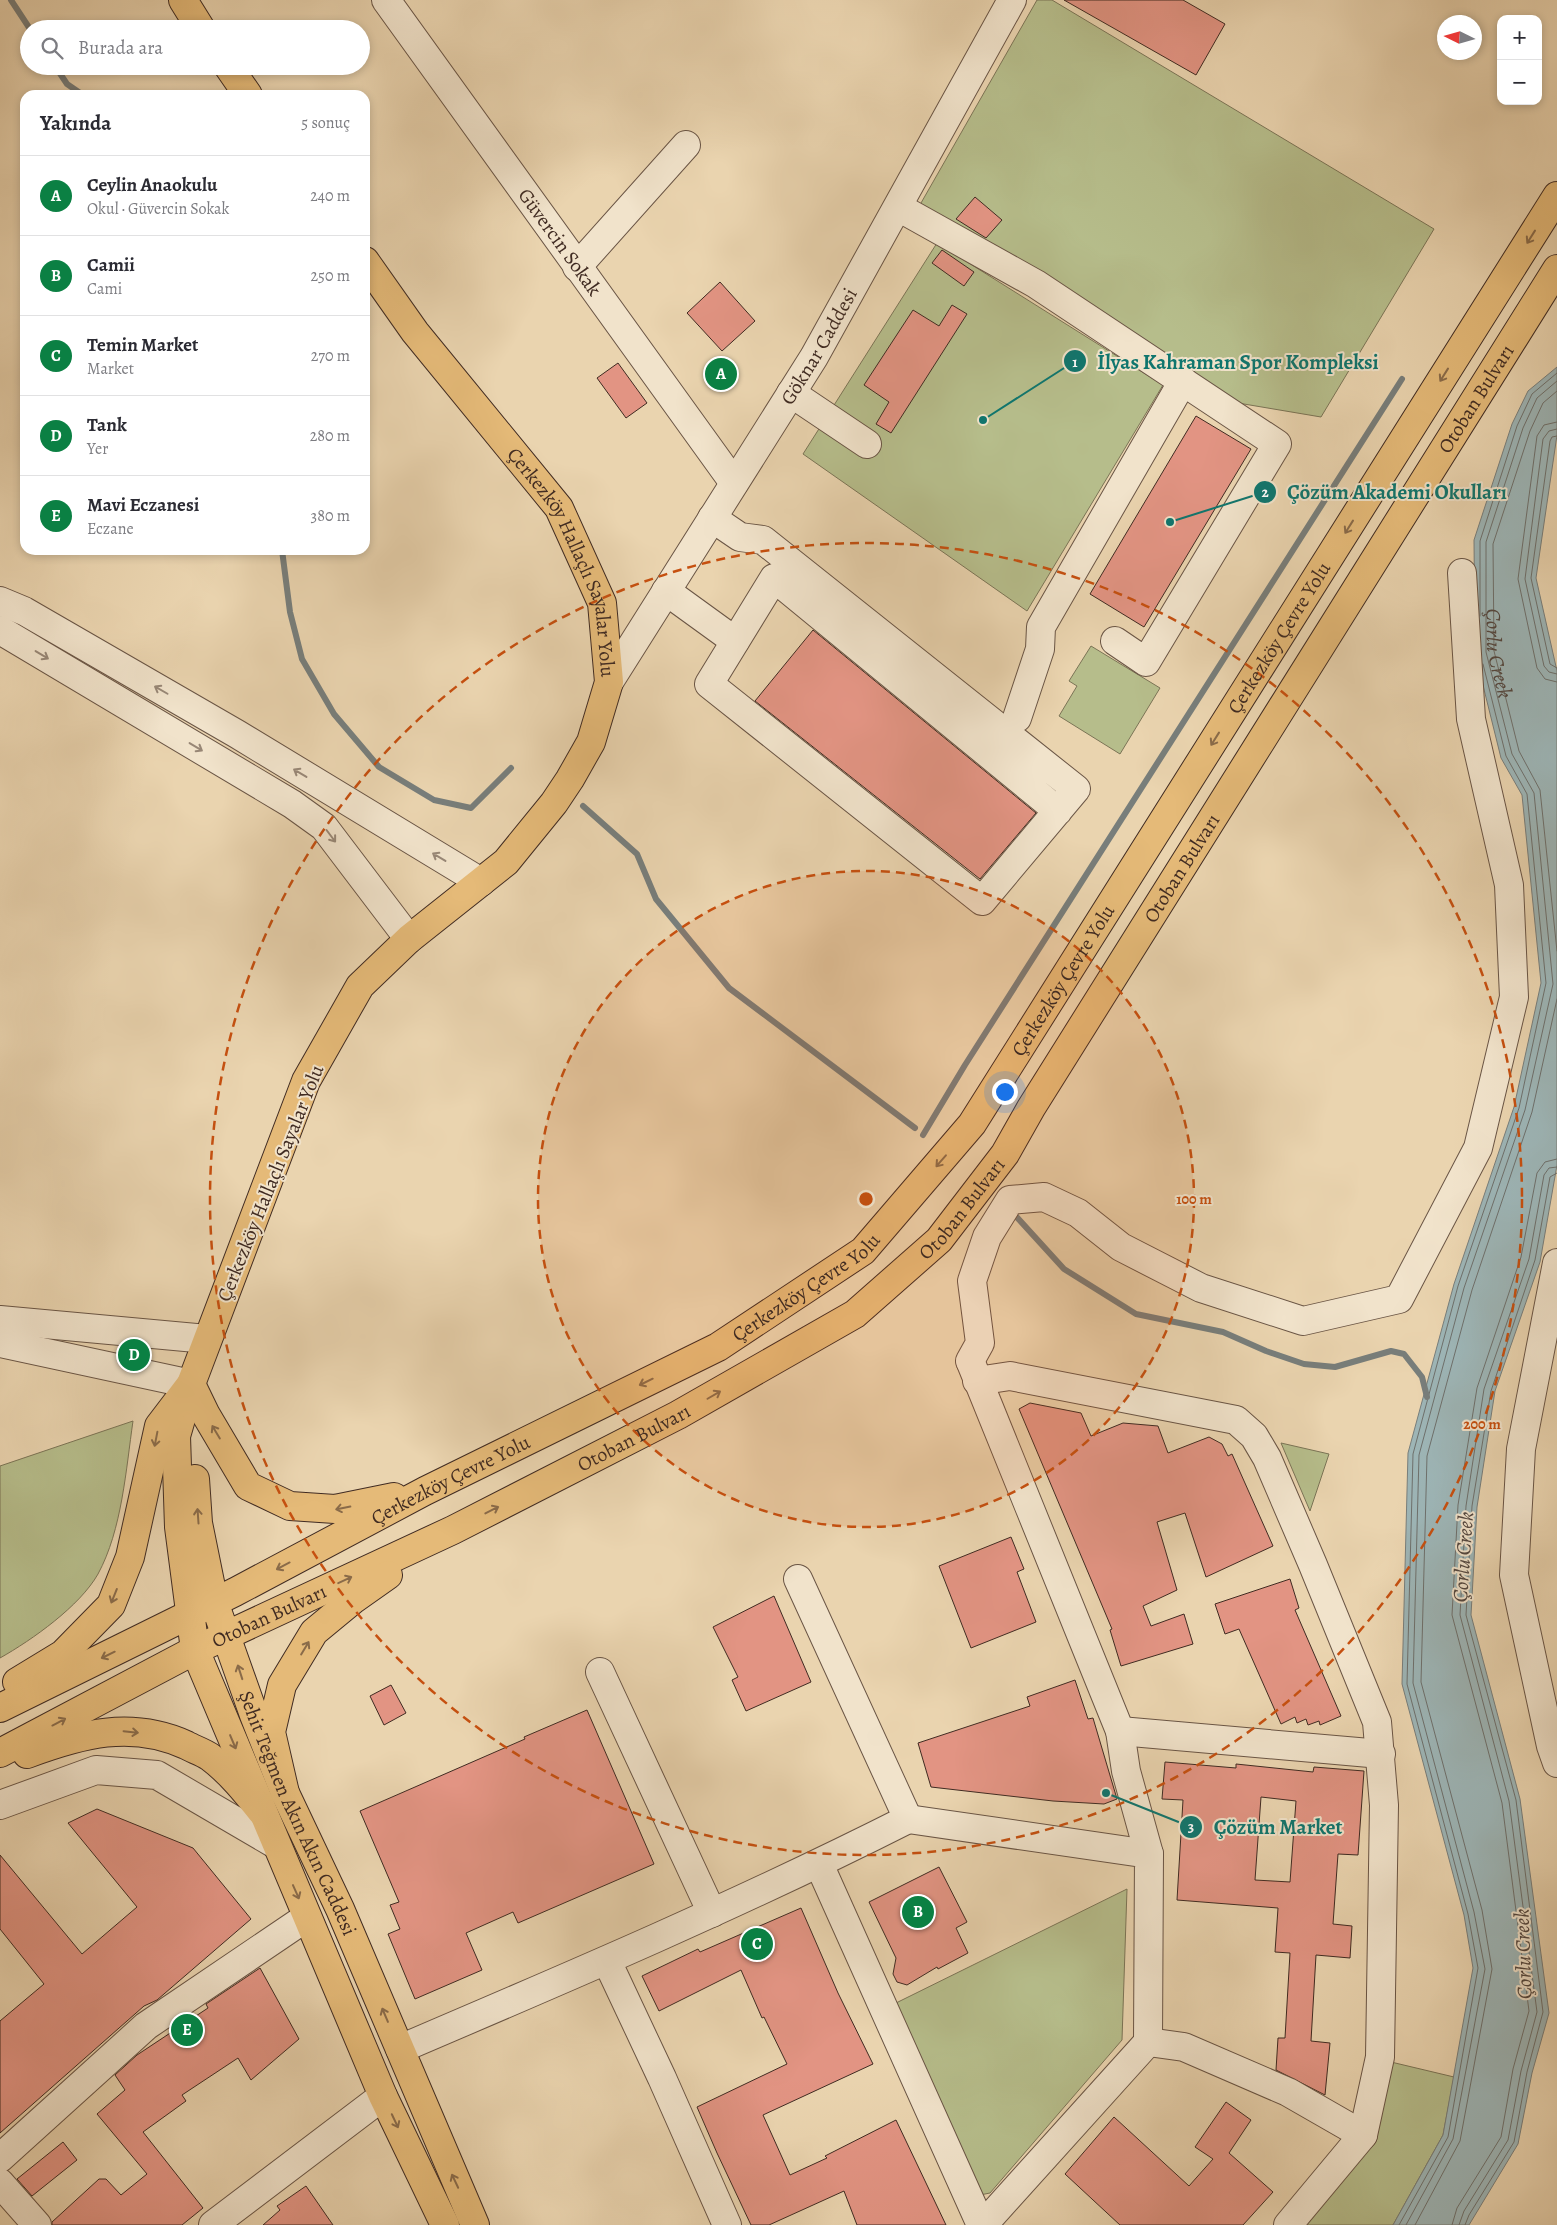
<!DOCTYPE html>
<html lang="tr">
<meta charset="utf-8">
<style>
:root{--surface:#fff;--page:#f7f7f7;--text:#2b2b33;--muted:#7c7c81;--line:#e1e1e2;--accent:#0b8043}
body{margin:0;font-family:Alegreya,serif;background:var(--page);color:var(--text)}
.controls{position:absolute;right:15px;top:15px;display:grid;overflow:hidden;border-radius:10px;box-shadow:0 2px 8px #0003}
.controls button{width:45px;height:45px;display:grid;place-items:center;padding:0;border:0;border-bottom:1px solid var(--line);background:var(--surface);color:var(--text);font:25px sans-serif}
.compass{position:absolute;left:1437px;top:15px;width:45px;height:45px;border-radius:50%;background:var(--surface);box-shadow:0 2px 8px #0003;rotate:275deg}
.you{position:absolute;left:1004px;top:1091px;width:18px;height:18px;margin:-12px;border:4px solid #fff;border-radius:50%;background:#1a73e8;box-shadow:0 0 0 8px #1a73e833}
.badge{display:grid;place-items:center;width:32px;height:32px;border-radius:50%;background:var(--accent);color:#fff;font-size:16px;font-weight:700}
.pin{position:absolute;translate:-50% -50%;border:2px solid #fff;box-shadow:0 1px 5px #0006}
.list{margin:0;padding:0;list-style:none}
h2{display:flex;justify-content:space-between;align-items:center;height:65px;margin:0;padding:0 20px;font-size:21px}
h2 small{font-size:16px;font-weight:400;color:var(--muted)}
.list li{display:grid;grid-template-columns:32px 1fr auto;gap:15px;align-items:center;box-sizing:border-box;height:80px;padding:0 20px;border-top:1px solid var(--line)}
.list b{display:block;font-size:19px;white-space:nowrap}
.list p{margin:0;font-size:16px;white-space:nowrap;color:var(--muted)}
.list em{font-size:16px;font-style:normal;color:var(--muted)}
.icon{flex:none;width:28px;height:28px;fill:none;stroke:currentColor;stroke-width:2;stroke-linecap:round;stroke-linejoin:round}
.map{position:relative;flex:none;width:1557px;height:2225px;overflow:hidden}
.search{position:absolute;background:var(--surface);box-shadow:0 2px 8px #0003;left:20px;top:20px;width:350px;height:55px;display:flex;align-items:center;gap:12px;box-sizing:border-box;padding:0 18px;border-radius:28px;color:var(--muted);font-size:19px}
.panel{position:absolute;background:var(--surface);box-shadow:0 2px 8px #0003;left:20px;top:90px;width:350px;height:465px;border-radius:15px}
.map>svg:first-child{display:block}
</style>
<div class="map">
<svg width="1557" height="2225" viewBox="0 0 1557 2225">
<rect width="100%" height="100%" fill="#ead4af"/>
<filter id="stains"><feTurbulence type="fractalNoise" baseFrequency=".004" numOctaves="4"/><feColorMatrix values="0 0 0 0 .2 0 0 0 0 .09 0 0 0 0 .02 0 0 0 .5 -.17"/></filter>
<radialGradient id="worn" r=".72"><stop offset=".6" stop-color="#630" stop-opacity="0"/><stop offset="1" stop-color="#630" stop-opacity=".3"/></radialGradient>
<path fill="#b6bd8b" stroke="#7b7456" d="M 1037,0 L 1052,0 L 1434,229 L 1321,417 L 1238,403 L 917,210 Z
M 937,243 L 1163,385 L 1027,611 L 803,454 Z
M 1091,646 L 1160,688 L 1120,754 L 1059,716 L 1077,686 L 1069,681 Z
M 133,1421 C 126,1469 122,1530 98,1574 C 80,1606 32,1640 0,1658 L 0,1466 Z
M 1281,1443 L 1329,1454 L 1310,1511 Z
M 1127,1889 L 1122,2040 L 990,2193 L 980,2195 L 896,2003 Z
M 1391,2062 L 1454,2077 L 1443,2135 L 1393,2225 L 1306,2225 Z"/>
<path fill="#9db5b6" stroke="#787e7b" d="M 1557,367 L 1557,435 L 1536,578 L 1557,671 L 1557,1165 L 1540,1262 L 1495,1391 L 1477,1507 L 1471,1615 L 1520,1799 L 1549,2013 L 1532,2073 L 1518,2144 L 1469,2225 L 1393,2225 L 1443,2135 L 1473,1968 L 1464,1915 L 1402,1684 L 1408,1453 L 1454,1284 L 1514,1107 L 1541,983 L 1522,795 L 1501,758 L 1475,653 L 1474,540 L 1512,424 L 1528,391 Z"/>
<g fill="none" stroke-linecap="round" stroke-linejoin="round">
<g stroke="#6e706c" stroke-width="1">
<path id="s1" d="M 1557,391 L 1543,403 L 1530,431 L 1493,544 L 1494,651 L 1519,751 L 1540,790 L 1557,951"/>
<path d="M 1557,422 L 1544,425 L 1537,436 L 1518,579 L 1537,668 L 1545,679 L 1557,682"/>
<path d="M 1557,429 L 1549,431 L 1543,439 L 1525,579 L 1544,666 L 1549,672 L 1557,674"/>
<path d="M 1557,436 L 1552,437 L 1550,441 L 1531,578 L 1550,664 L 1557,668"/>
<path d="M 1480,616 L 1480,541 L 1517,426 L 1532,394 L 1557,373"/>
<path d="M 1399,2225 L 1448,2137 L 1478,1968 L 1468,1914 L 1407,1684 L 1413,1454 L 1458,1286 L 1519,1108 L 1546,983 L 1527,794 L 1506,756 L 1483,664"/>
<path d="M 1406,2225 L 1453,2139 L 1485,1969 L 1474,1912 L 1413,1683 L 1419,1455 L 1464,1288 L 1525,1110 L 1553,984 L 1534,793 L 1512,754 L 1486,652 L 1486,542 L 1523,428 L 1537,398 L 1557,381"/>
<path d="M 1415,2225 L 1460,2141 L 1492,1969 L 1482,1910 L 1421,1682 L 1427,1456 L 1472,1290 L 1532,1112 L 1557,999"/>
<path d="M 1452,2225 L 1457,2208 L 1501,2137 L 1513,2069 L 1529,2011 L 1502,1803 L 1452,1615 L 1458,1505 L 1477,1388 L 1521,1257 L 1537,1173 L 1545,1162 L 1557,1159"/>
<path d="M 1459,2225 L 1464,2211 L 1508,2140 L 1521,2071 L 1537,2012 L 1509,1801 L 1460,1615 L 1466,1506 L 1484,1389 L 1529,1259 L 1544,1175 L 1549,1168 L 1557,1167"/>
<path d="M 1465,2225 L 1469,2215 L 1514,2142 L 1527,2072 L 1543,2012 L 1516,1800 L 1466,1615 L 1472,1506 L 1491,1391 L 1535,1260 L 1550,1177 L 1557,1173"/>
</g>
<path stroke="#787e7b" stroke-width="6" d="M 11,0 L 30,29
M 55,66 L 67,84 L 83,95
M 282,550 L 290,612 L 302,659 L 334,714 L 379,767 L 434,800 L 471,808 L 511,768
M 583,806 L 637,854 L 656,899 L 729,988 L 915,1128
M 923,1135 L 965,1065 L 1402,379
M 1013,1213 L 1064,1269 L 1136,1314 L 1223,1332 L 1266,1351 L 1304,1364 L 1335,1367 L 1391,1351 L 1404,1354 L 1422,1377 L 1427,1397"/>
</g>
<path fill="#e29483" stroke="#402b22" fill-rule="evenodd" d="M 1064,0 L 1183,0 L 1225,24 L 1196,75 Z
M 975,197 L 1002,220 L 986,238 L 956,219 Z
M 942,250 L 974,272 L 964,286 L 932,263 Z
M 720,282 L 755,321 L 722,351 L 687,313 Z
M 952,305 L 967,314 L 891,433 L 876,424 L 889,402 L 864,385 L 913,310 L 939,326 Z
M 618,363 L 647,403 L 626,418 L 597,378 Z
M 1196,416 L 1251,449 L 1144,627 L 1090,594 Z
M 813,630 L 1036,813 L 980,879 L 755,701 Z
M 1030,1403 L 1081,1413 L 1091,1436 L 1123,1423 L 1158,1426 L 1168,1453 L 1209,1437 L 1222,1444 L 1228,1456 L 1232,1454 L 1273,1546 L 1206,1577 L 1185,1513 L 1157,1522 L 1177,1590 L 1143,1606 L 1151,1626 L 1184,1614 L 1193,1644 L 1121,1666 L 1110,1630 L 1112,1629 L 1019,1409 Z
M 1011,1537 L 1024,1569 L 1017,1572 L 1036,1622 L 971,1648 L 939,1566 Z
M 1290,1579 L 1299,1608 L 1295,1610 L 1341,1716 L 1320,1725 L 1319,1721 L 1308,1725 L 1306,1719 L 1297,1723 L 1295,1717 L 1281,1724 L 1239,1629 L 1225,1634 L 1215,1604 Z
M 774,1596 L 811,1682 L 746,1711 L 732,1680 L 738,1677 L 713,1627 Z
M 1075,1680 L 1088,1719 L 1093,1718 L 1117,1799 L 1104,1804 L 1053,1801 L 931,1787 L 918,1743 L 1030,1706 L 1027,1697 Z
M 391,1685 L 406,1713 L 384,1725 L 370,1696 Z
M 587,1710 L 654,1864 L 518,1923 L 513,1912 L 466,1933 L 482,1970 L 415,1999 L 388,1934 L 400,1929 L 390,1905 L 399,1902 L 360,1811 L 525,1739 L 524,1737 Z
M 1165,1762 L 1236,1768 L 1236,1764 L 1313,1772 L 1314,1767 L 1364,1771 L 1358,1855 L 1338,1854 L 1333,1924 L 1352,1926 L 1350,1958 L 1316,1955 L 1311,2041 L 1330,2043 L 1325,2095 L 1276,2070 L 1278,2038 L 1285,2038 L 1290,1953 L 1275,1952 L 1278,1908 L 1177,1900 L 1183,1800 L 1162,1799 ZM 1261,1797 L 1296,1801 L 1290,1882 L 1255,1880 Z
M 97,1809 L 193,1848 L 251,1919 L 157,2000 L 144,2006 L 0,2133 L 0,2021 L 44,1984 L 0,1929 L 0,1855 L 82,1954 L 137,1907 L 68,1823 Z
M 939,1867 L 967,1922 L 956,1928 L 968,1953 L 938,1969 L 937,1967 L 907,1985 L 897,1982 L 893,1974 L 896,1958 L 869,1902 Z
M 801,1908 L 838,1993 L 873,2064 L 763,2115 L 790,2175 L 827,2158 L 825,2156 L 896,2120 L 946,2225 L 857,2225 L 844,2191 L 769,2225 L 751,2225 L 717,2153 L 697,2107 L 787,2064 L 764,2017 L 762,2018 L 741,1970 L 659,2011 L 642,1976 L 698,1949 L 700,1952 Z
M 260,1968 L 299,2039 L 251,2080 L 238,2058 L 182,2095 L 186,2101 L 143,2132 L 203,2208 L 182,2225 L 52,2225 L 52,2222 L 99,2179 L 106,2179 L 121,2195 L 147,2174 L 97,2114 L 125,2090 L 115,2075 L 137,2055 L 208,2008 L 206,2004 Z
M 1226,2102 L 1251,2120 L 1229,2153 L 1273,2192 L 1243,2225 L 1120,2225 L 1065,2174 L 1114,2117 L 1189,2186 L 1213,2159 L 1195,2147 Z
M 63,2142 L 77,2160 L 32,2196 L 17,2179 Z
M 306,2186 L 333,2225 L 263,2225 L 280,2210 L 277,2206 Z"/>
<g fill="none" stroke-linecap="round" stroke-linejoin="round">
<defs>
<g id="minor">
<path id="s2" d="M 386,0 L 734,483"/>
<path d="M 898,207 L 1036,284 L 1277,444 L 1146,662 L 1115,641"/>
<path d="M 577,267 L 686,145"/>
<path d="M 791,393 L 867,444"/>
<path d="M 712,518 L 740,537 L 763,540 L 1076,789 L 982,901 L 709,684 L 774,578 L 1058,811"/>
<path d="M 666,591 L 735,641"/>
<path d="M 0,601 L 24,611 L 237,734 L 481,882"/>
<path d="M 0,630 L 292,804 L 324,827 L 409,939"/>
<path id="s3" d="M 609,682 L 814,357 L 1012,0"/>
<path d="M 1017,718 L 1040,649 L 1041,627 L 1183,381"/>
<path d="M 1557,1263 L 1521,1449 L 1514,1575 L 1551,1746 L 1557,1763"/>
<path d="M 0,1320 L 207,1339"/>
<path d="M 0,1343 L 191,1384"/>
<path d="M 970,1361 L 980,1343 L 972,1281 L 987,1237 L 1010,1200 L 1044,1197 L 1078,1213 L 1121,1247 L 1201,1288 L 1303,1321 L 1399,1299 L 1478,1148 L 1514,997 L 1509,885 L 1471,719 L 1462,573"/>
<path d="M 971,1363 L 1120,1731 L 1126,1771 L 1149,1854"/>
<path d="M 977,1381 L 1010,1376 L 1236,1420 L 1254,1436 L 1267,1458 L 1313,1565 L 1377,1722 L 1384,1805 L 1380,2057 L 1363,2135 L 1288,2225"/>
<path d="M 600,1672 L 712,1913"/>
<path d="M 1120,1731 L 1381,1754"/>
<path d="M 0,1805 L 96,1770 L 157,1775 L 275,1844"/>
<path d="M 908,1819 L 1149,1854 L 1148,2042 L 983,2225"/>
<path d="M 819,1864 L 981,2225"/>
<path d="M 607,1961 L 662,2078 L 727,2225"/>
<path d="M 1148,2042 L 1184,2047 L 1288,2092 L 1363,2135"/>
<path d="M 400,2049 C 571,1976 742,1903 908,1819 L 798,1579"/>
<path d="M 0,2158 L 146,2026 L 307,1917"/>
<path d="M 0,2183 L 37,2225"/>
<path d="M 213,2225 L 383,2096"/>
</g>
<g id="major">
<path d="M 183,0 L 201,29"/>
<path d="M 228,66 L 248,95"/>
<path id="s4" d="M 365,261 L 415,332 L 559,508 L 602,603 L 609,682 L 591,742 L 570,779 L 554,803 L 506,862 L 409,939 L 360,986 L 306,1081 L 191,1384 L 176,1436 L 179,1527 L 195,1650 L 383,2096 L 445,2225"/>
<path id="s5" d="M 195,1479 L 198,1523 L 214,1602 L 254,1715 L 285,1793 L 340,1909 L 475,2225"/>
</g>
<g id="highway">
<path d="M 17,1682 L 63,1654 L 111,1605 L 130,1557 L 159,1426 L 191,1384 L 206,1415 L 248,1486 L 290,1506 L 335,1509 L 394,1497"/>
<path id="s6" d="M 0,1708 L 235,1592 L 425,1491 L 718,1347 L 863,1251 L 972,1124 L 1557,196"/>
<path id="s7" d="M 0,1753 L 195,1650 L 453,1530 L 678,1415 L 855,1314 L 939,1240 L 1005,1154 L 1031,1108 L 1557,269"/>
<path d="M 27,1754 C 81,1734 131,1720 186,1745 C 193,1749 203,1752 210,1757 C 230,1772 246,1792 262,1812"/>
<path d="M 285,1793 L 271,1732 L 282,1685 L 314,1632 L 354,1599 L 388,1575"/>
</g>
</defs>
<use href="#minor" stroke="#6a5545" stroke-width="30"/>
<use href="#major" stroke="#402b22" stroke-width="30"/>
<use href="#highway" stroke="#402b22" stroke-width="30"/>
<use href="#minor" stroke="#f1e3cb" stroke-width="28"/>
<use href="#major" stroke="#e5ba78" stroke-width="28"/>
<use href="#highway" stroke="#e5ba78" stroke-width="28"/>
</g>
<defs><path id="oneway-shaft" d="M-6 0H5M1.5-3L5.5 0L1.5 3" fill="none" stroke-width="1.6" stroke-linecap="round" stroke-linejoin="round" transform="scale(1.25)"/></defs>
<g stroke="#8a6b49">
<use href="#oneway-shaft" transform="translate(1531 237) rotate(122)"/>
<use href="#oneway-shaft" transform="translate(1444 375) rotate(122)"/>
<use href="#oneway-shaft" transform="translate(1349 527) rotate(122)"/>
<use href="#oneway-shaft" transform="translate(1215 739) rotate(122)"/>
<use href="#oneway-shaft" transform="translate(941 1161) rotate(131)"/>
<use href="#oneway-shaft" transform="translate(646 1382) rotate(154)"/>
<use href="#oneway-shaft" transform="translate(714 1395) rotate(-30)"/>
<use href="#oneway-shaft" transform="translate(216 1432) rotate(-121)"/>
<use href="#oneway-shaft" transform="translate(156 1439) rotate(101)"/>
<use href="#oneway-shaft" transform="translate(343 1508) rotate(169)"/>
<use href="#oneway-shaft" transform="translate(492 1510) rotate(-27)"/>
<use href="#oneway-shaft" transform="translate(198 1516) rotate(-94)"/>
<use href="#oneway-shaft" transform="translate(283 1566) rotate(152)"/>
<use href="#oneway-shaft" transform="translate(345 1580) rotate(-25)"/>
<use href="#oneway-shaft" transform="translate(114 1596) rotate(112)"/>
<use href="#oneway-shaft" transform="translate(305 1648) rotate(-59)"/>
<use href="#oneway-shaft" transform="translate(108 1655) rotate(154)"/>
<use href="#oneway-shaft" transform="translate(240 1672) rotate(-108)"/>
<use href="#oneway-shaft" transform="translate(59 1722) rotate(-28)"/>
<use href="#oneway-shaft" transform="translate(131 1732) rotate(6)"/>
<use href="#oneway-shaft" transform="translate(233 1742) rotate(67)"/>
<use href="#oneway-shaft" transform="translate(296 1892) rotate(66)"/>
<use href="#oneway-shaft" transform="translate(385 2015) rotate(-113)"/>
<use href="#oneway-shaft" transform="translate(395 2121) rotate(65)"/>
<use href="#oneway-shaft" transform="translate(455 2181) rotate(-115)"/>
</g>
<g stroke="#988776">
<use href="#oneway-shaft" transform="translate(42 655) rotate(31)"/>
<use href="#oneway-shaft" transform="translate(161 690) rotate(-150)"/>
<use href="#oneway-shaft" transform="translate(196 747) rotate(31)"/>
<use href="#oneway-shaft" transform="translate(300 773) rotate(-149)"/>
<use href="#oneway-shaft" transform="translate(331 836) rotate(53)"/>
<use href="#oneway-shaft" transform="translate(439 857) rotate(-149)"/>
</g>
<circle cx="866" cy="1199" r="328" fill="#c65010" fill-opacity=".12"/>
<g fill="none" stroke="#c65010" stroke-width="2.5" stroke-dasharray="9 6">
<circle cx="866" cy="1199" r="328"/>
<circle cx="866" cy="1199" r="656"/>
</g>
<g text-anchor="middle" stroke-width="4" stroke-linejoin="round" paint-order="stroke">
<g font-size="20" fill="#402b22" stroke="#f1e3cb">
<text dy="7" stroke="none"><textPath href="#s2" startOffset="298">Güvercin Sokak</textPath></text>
<text dy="7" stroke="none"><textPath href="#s3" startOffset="396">Göknar Caddesi</textPath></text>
<text dy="7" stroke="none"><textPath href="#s7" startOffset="2072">Otoban Bulvarı</textPath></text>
<text dy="7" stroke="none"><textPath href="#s4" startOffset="366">Çerkezköy Hallaçlı Sayalar Yolu</textPath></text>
<text dy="7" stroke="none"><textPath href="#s6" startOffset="1720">Çerkezköy Çevre Yolu</textPath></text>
<text dy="7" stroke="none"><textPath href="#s7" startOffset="1518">Otoban Bulvarı</textPath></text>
<text dy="7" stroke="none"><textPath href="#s6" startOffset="1315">Çerkezköy Çevre Yolu</textPath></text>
<text transform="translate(270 1183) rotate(-68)" y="7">Çerkezköy Hallaçlı Sayalar Yolu</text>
<text dy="7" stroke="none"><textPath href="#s7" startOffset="1112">Otoban Bulvarı</textPath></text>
<text dy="7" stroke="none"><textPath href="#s6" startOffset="910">Çerkezköy Çevre Yolu</textPath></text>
<text dy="7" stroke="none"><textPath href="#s7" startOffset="708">Otoban Bulvarı</textPath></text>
<text dy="7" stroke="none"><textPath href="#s6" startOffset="505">Çerkezköy Çevre Yolu</textPath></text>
<text dy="7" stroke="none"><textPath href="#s7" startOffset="302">Otoban Bulvarı</textPath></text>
<text dy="7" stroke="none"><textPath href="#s5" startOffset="352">Şehit Teğmen Akın Akın Caddesi</textPath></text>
</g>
<g font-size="21" font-style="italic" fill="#534740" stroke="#f1e3cb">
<text dy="7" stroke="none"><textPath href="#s1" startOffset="278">Çorlu Creek</textPath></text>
<text transform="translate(1463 1557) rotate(-86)" y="7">Çorlu Creek</text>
<text transform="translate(1523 1954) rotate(-92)" y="7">Çorlu Creek</text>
</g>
</g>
<circle cx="866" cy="1199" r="8" fill="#c65010" stroke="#f1e3cb" stroke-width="2.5"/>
<g font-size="15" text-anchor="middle" font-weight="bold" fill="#c65010" stroke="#f1e3cb" stroke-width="4" stroke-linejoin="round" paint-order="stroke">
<text x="1194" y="1204">100 m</text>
<text x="1482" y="1429">200 m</text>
</g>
<path fill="none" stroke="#0f766e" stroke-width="2" d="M983 420L1075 361M1170 522L1265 492M1106 1793L1191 1827"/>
<g fill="#0f766e" stroke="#f1e3cb" stroke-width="2">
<circle cx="983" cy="420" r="5"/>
<circle cx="1170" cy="522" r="5"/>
<circle cx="1106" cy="1793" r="5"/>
<circle cx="1075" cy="361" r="12"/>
<circle cx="1265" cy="492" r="12"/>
<circle cx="1191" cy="1827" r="12"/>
</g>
<g font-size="15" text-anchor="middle" font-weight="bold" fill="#fff">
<text x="1075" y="367">1</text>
<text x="1265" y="497">2</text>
<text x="1191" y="1832">3</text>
</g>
<g font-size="21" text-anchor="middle" font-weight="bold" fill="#0f766e" stroke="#f1e3cb" stroke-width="4" stroke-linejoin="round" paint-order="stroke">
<text x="1238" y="369">İlyas Kahraman Spor Kompleksi</text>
<text x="1397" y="499">Çözüm Akademi Okulları</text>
<text x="1278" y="1834">Çözüm Market</text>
</g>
<rect width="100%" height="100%" filter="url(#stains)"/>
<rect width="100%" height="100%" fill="url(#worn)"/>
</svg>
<div class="controls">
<button>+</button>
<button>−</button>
</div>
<svg class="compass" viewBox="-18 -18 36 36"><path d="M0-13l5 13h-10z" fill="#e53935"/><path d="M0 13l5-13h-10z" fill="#7c7c81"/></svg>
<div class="you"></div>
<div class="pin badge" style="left:721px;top:374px">A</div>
<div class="pin badge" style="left:918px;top:1912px">B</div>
<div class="pin badge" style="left:757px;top:1944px">C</div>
<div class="pin badge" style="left:134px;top:1355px">D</div>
<div class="pin badge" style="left:187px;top:2030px">E</div>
<div class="search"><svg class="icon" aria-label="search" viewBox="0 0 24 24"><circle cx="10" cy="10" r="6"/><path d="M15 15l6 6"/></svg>Burada ara</div>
<section class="panel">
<h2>Yakında<small>5 sonuç</small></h2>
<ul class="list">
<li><span class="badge">A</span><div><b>Ceylin Anaokulu</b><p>Okul · Güvercin Sokak</p></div><em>240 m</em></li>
<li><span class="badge">B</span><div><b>Camii</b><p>Cami</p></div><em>250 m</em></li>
<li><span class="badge">C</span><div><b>Temin Market</b><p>Market</p></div><em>270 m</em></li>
<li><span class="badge">D</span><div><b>Tank</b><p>Yer</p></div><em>280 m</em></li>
<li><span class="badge">E</span><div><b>Mavi Eczanesi</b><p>Eczane</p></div><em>380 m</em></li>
</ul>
</section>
</div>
